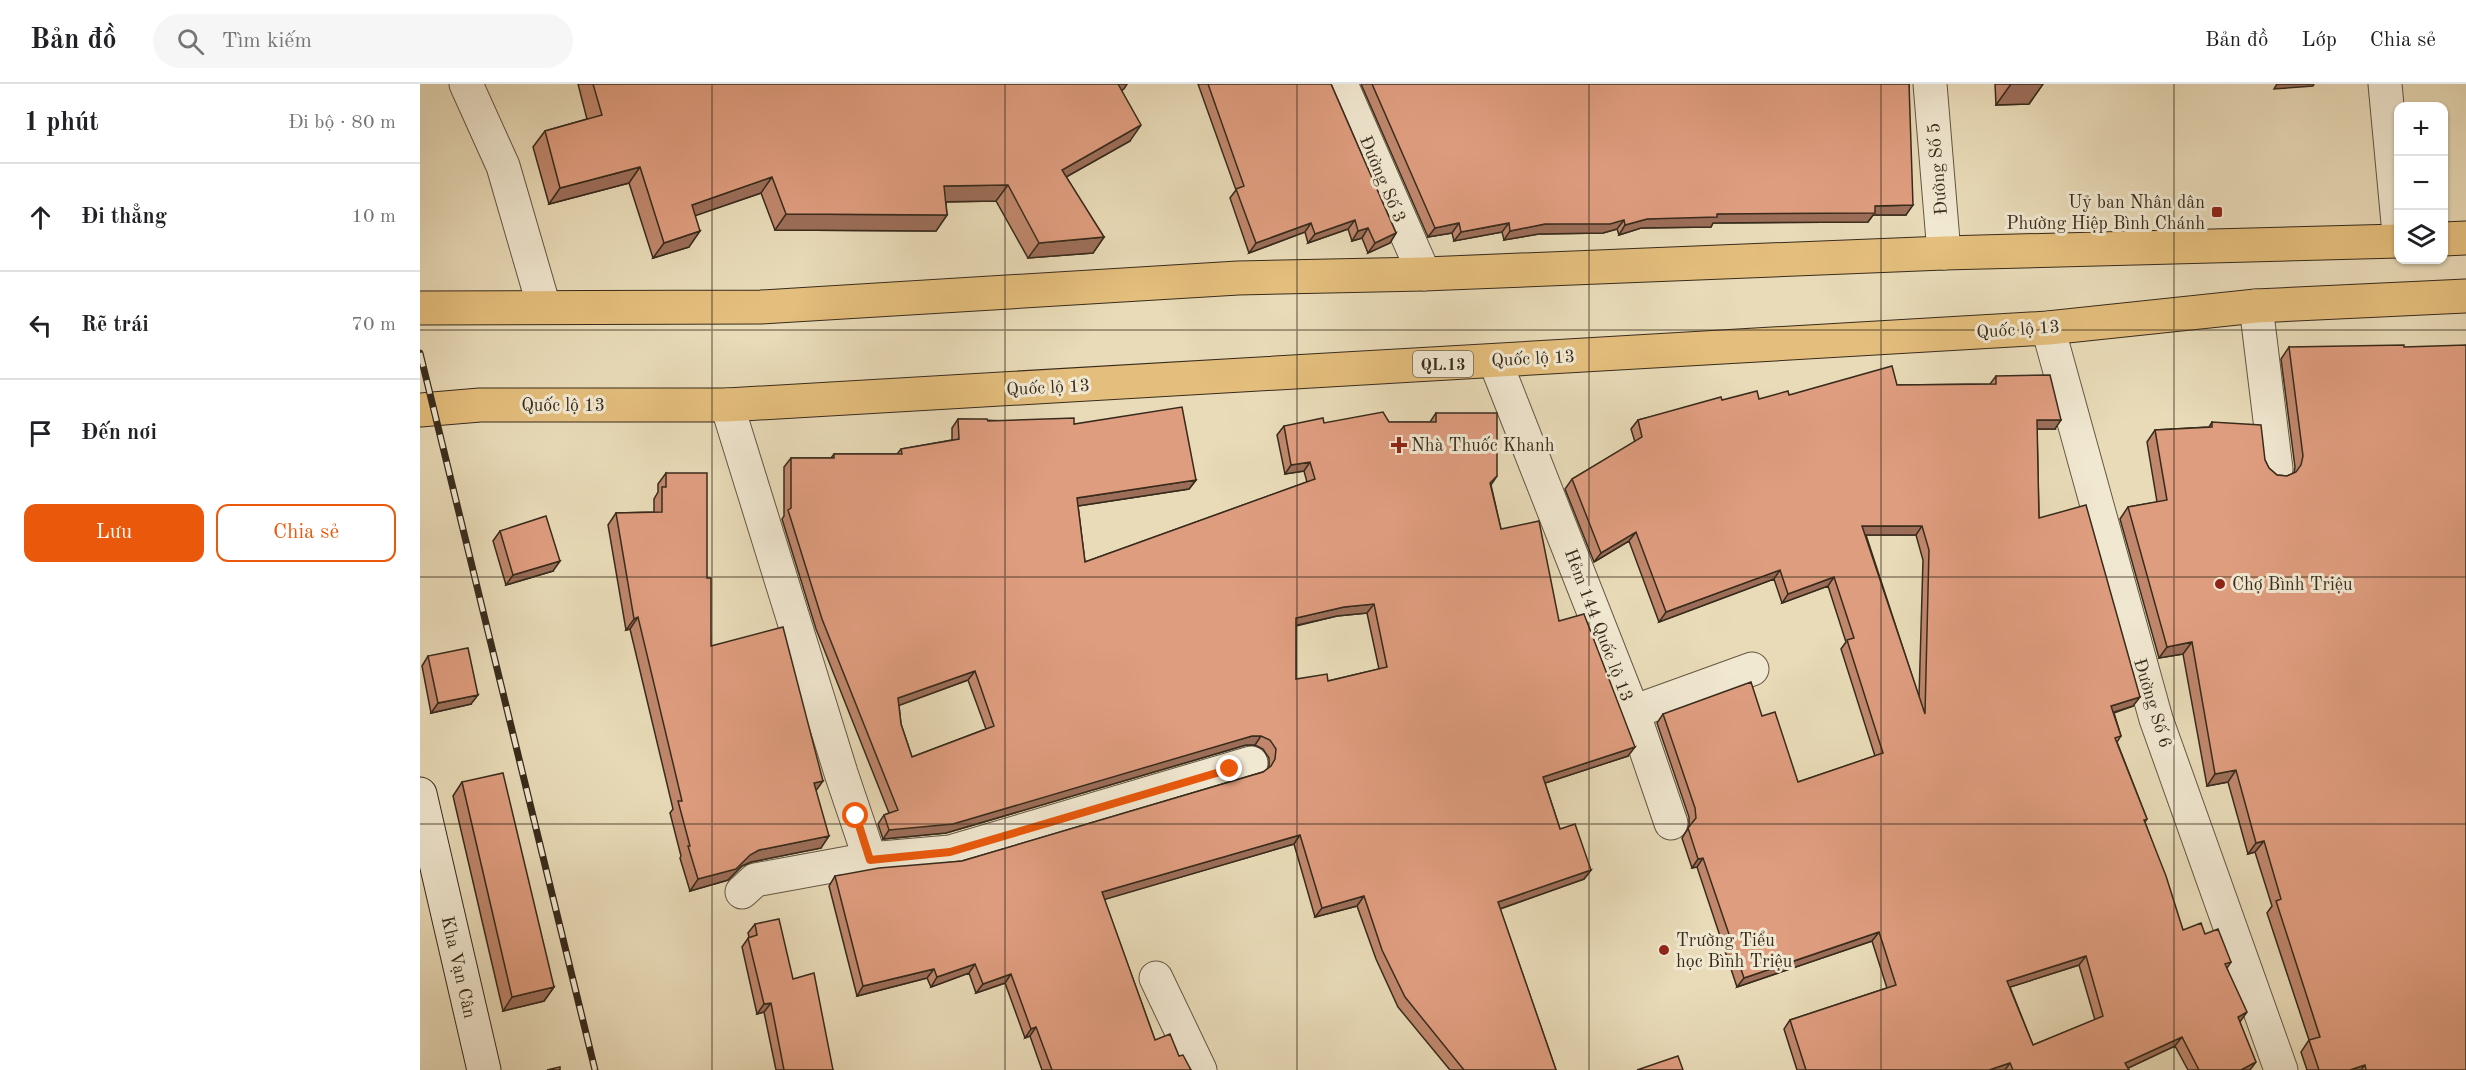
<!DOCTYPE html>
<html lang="vi">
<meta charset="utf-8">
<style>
:root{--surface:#fff;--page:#f6f6f6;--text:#202124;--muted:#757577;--line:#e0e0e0;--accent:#ea580c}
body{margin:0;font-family:"Old Standard TT",serif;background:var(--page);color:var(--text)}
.controls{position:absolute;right:18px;top:18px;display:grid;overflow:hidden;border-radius:12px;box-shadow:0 2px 4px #0004}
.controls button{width:54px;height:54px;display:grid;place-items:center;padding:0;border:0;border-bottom:2px solid var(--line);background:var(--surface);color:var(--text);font:30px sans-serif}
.stop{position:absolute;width:18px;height:18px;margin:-14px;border:4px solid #ea580c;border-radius:50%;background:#fff}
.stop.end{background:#ea580c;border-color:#fff;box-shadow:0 2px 6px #0008}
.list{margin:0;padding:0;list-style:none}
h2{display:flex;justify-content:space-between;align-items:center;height:78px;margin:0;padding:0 24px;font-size:26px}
h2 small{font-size:20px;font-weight:400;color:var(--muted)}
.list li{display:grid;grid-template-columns:39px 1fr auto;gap:18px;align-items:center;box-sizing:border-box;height:108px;padding:0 24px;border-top:2px solid var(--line)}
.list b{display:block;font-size:22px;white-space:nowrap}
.list em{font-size:20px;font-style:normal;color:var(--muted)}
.actions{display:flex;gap:12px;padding:18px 24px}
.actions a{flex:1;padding:14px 0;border:2px solid var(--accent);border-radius:12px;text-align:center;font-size:21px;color:var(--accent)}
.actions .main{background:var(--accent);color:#fff}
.icon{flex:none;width:33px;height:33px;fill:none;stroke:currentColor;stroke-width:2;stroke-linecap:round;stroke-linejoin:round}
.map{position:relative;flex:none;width:2046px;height:986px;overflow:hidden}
header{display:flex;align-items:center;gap:36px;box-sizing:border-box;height:84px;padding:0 30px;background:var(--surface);border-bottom:2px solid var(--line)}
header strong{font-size:28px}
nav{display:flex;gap:33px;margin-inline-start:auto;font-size:21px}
.search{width:420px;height:54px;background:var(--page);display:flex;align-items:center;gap:15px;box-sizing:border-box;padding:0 21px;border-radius:33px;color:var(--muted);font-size:22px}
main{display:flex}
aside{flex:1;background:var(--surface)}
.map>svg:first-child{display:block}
</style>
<header>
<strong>Bản đồ</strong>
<div class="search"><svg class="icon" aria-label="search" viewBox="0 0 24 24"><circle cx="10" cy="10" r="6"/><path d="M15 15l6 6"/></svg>Tìm kiếm</div>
<nav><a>Bản đồ</a><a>Lớp</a><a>Chia sẻ</a></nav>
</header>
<main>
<aside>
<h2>1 phút<small>Đi bộ · 80 m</small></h2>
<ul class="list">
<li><svg class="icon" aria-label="ahead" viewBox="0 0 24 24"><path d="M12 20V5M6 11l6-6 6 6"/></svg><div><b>Đi thẳng</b></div><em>10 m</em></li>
<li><svg class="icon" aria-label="left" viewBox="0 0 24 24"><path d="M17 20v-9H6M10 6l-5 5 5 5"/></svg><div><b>Rẽ trái</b></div><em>70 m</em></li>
<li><svg class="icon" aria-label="arrive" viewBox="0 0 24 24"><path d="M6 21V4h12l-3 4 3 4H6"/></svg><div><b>Đến nơi</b></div></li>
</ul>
<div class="actions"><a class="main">Lưu</a><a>Chia sẻ</a></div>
</aside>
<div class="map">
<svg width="2046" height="986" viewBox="0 0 2046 986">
<rect width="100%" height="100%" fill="#e9dbb8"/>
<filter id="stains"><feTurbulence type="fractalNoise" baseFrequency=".00333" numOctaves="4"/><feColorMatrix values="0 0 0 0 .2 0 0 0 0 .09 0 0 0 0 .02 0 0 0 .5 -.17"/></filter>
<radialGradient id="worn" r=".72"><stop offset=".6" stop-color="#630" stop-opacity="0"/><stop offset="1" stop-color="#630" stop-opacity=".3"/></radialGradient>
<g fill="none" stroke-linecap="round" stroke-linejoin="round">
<defs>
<path id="street" d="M 46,0 L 83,82 L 124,223
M 921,0 L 1004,190
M 1510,0 L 1524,169
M 1965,0 L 1978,139
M 1836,222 L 1856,385
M 1628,244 L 1736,635 L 1861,986
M 1075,277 L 1213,628 L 1251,739
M 307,321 L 421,689 L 450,775
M 1213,628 L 1332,585
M 322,808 L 335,796 L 450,775 L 530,768 L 831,679
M 736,894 L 780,986"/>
<path id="secondary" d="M 0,710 L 64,986"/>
<path id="highway" d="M 2024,155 L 2046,154
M 0,224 L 341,223 L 818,194 L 1004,190 L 1524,169 L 1978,157
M 0,326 L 60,321 L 307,321 L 1628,244 L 1836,222 L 2046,212"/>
</defs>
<use href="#street" stroke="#645743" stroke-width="35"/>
<use href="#secondary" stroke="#382b1c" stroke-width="35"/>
<use href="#highway" stroke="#382b1c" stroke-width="35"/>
<use href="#street" stroke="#f1e8d1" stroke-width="33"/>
<use href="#secondary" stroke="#f1e8d1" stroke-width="33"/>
<use href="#highway" stroke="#e4be7c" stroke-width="33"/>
<defs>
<path id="rail" d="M 0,269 L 175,986"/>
</defs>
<use href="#rail" stroke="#382b1c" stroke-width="7"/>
<use href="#rail" stroke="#f1e8d1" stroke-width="4.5" stroke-dasharray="14" stroke-linecap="butt"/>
</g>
<path fill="#c0876d" stroke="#382b1c" stroke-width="1.5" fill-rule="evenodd" d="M 158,0 L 707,0 L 702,6 L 710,57 L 646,93 L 684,153 L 673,169 L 608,174 L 576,117 L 526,118 L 527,131 L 516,147 L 355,146 L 341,109 L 275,131 L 269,163 L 233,174 L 209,99 L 129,120 L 113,63 L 125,47 L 167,35 Z
M 778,0 L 911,0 L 976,149 L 970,159 L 948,169 L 942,154 L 932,157 L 928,145 L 888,159 L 885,148 L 829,169 L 810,114 L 816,106 Z
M 941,0 L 1489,0 L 1486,131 L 1453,131 L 1448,138 L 1293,139 L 1291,143 L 1221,144 L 1199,151 L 1197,145 L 1183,149 L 1119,150 L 1084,156 L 1082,148 L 1034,157 L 1032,149 L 1008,153 Z
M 1575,0 L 1623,0 L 1609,20 L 1576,21 Z
M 1869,263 L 2046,986 L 1887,986 L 1881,968 L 1889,956 L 1847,829 L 1852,822 L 1835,768 L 1828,770 L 1808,698 L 1787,702 L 1763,570 L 1739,574 L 1700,435 L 1708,423 L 1737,418 L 1727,358 L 1735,346 L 1789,343 L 1792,338 L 1845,376 L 1849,384 L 1857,391 L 1867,392 L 1874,389 L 1875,383 L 1861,275 Z
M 1576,292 L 1635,345 L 1617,345 L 1619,434 L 1713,622 L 1694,629 L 1701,652 L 1697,658 L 1727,735 L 1725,738 L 1763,846 L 1785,850 L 1811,878 L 1807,884 L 1820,938 L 1830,986 L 1768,986 L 1755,962 L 1708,984 L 1709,986 L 1377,986 L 1364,945 L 1370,936 L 1467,904 L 1452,857 L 1317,903 L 1277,783 L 1272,784 L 1262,754 L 1269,743 L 1269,733 L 1237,639 L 1243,630 L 1342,632 L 1378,698 L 1455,672 L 1421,565 L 1426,558 L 1408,502 L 1362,519 L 1354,495 L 1239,538 L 1209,457 L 1174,478 L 1145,405 L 1152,395 L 1215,358 L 1211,345 L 1218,336 L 1302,316 L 1339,315 L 1369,311 L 1477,301 L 1570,300 ZM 1446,451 L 1496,451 L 1503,476 L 1499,613 ZM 1659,881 L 1675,936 L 1613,961 L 1590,903 Z
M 1016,329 L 1077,392 L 1071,401 L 1081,445 L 1139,537 L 1208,672 L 1125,699 L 1140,745 L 1171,786 L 1164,795 L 1080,825 L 1136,986 L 1030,986 L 978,923 L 956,875 L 937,822 L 895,833 L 874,760 L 684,815 L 735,956 L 759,972 L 771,986 L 622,986 L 610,952 L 605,954 L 585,899 L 556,909 L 549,889 L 511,903 L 507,894 L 437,912 L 409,802 L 415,792 L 542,777 L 843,688 L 849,684 L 849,674 L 843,665 L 835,661 L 826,661 L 526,749 L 463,755 L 458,740 L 464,731 L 469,729 L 396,545 L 362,435 L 364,432 L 364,383 L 371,374 L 411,374 L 414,370 L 477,370 L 481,365 L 532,356 L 532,344 L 538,335 L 654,340 L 776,396 L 769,405 L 658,422 L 665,478 L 887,398 L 884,387 L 865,390 L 857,351 L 864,342 L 904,339 L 1010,338 ZM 947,529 L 959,585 L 908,597 L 876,595 L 876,542 L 917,532 ZM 548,596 L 566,645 L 492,673 L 481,640 L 479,621 Z
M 246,389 L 287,494 L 291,562 L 396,707 L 401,764 L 331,778 L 322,782 L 308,796 L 270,807 L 260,774 L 261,772 L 250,729 L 253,725 L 210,545 L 206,546 L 188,441 L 196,429 L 234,428 L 234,415 L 238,408 L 238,400 Z
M 80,447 L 133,487 L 86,501 L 73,457 Z
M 8,572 L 51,620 L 11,629 L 2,582 Z
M 42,698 L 134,903 L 124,917 L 83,927 L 33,712 Z
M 335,840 L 373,895 L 413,986 L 356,986 L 344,928 L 337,930 L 322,863 L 329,853 L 328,849 Z"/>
<path fill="#9c6e59" stroke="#382b1c" stroke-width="1.5" d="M 697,0 L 707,0 L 704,5 L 687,15 Z
M 1591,0 L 1623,0 L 1609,20 L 1576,21 Z
M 1857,0 L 1894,0 L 1893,2 L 1854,5 Z
M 721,41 L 710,57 L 630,102 L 642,86 Z
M 220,83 L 209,99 L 129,120 L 140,104 Z
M 352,93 L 341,109 L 260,137 L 272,121 Z
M 588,101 L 576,117 L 513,118 L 524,102 Z
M 1493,121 L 1486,131 L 1453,131 L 1448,138 L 1293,139 L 1291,143 L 1221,144 L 1199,151 L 1205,141 L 1227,135 L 1297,130 L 1455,122 Z
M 366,130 L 527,131 L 516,147 L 355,146 Z
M 935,136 L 928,145 L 888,159 L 895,150 Z
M 1204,136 L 1197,145 L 1183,149 L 1119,150 L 1084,156 L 1090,147 L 1125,140 Z
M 891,139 L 885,148 L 829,169 L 836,159 Z
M 1039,139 L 1032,149 L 1008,153 L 1015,144 Z
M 1089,139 L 1082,148 L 1034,157 L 1041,148 Z
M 948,144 L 942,154 L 932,157 L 938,147 Z
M 280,147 L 269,163 L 233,174 L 244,159 Z
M 976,149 L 970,159 L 948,169 L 955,159 Z
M 684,153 L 673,169 L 608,174 L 619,159 Z
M 1617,336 L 1641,336 L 1635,345 L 1610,345 Z
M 890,378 L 884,387 L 865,390 L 871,381 Z
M 776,396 L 769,405 L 651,423 L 657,414 Z
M 1442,442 L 1502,442 L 1496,451 L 1436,451 Z
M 1216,448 L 1209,457 L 1174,478 L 1181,469 Z
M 140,477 L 133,487 L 86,501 L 93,491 Z
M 1360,486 L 1354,495 L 1239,538 L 1246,528 Z
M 1414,493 L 1408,502 L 1362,519 L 1368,510 Z
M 954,520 L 947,529 L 917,532 L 869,543 L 876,534 L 924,523 Z
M 218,533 L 210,545 L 206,546 L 214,535 Z
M 1772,558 L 1763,570 L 1739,574 L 1747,563 Z
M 555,587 L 548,596 L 472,624 L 478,614 Z
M 58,611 L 51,620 L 11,629 L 18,619 Z
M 1720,613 L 1713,622 L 1685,631 L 1691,622 Z
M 832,652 L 841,652 L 835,661 L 826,661 L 526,749 L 463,755 L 469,746 Z
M 1215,663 L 1208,672 L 1116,702 L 1123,693 Z
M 1816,686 L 1808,698 L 1787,702 L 1795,690 Z
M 403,697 L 395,708 L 394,699 Z
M 880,751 L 874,760 L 676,818 L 682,808 Z
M 409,752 L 401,764 L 331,778 L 322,782 L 308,796 L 270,807 L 278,795 L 339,766 Z
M 1844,757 L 1835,768 L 1828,770 L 1836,759 Z
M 1283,774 L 1277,783 L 1272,784 L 1278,775 Z
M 1171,786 L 1164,795 L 1071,828 L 1078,818 Z
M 944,812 L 937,822 L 895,833 L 902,824 Z
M 1459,848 L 1452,857 L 1317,903 L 1324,894 Z
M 1666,872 L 1659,881 L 1581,906 L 1587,897 Z
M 555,880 L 549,889 L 511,903 L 517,893 Z
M 514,885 L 507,894 L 437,912 L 443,902 Z
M 591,890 L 585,899 L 556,909 L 563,900 Z
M 134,903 L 124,917 L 83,927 L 92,913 Z
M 351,919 L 344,928 L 337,930 L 344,920 Z
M 1827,928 L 1820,938 L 1811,942 L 1818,933 Z
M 616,943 L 610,952 L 605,954 L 611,945 Z
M 1762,953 L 1755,962 L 1704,986 L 1705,979 Z
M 1836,978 L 1830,986 L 1821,986 Z
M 1590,979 L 1585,986 L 1569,986 Z
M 1945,981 L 1941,986 L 1930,986 Z"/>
<path fill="#df9d7f" stroke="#382b1c" stroke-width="1.5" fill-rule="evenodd" d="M 173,0 L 698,0 L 721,41 L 642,86 L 684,153 L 619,159 L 588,101 L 524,102 L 527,131 L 366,130 L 352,93 L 272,121 L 280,147 L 244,159 L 220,83 L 140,104 L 125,47 L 182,31 Z
M 788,0 L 911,0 L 976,149 L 955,159 L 948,144 L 938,147 L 935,136 L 895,150 L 891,139 L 836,159 L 816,105 L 824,102 Z
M 952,0 L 1489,0 L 1493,121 L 1455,122 L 1455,129 L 1297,130 L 1297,133 L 1227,135 L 1205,141 L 1204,136 L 1190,140 L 1125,140 L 1090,147 L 1089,139 L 1041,148 L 1039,139 L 1015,144 Z
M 1984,261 L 1984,263 L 2046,261 L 2046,986 L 1946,986 L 1945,981 L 1930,986 L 1899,986 L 1889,956 L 1900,953 L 1856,817 L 1861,815 L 1844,757 L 1836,759 L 1816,686 L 1795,690 L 1772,558 L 1747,563 L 1708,423 L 1747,416 L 1735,346 L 1792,343 L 1792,338 L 1841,341 L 1845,376 L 1849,384 L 1857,391 L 1867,392 L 1876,388 L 1881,381 L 1883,372 L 1869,263 Z
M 1472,282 L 1477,301 L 1576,300 L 1576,292 L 1630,291 L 1641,336 L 1617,336 L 1619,434 L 1666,421 L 1720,613 L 1691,622 L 1701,652 L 1695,654 L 1727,735 L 1724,736 L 1746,792 L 1763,846 L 1781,839 L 1785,850 L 1798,845 L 1811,878 L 1805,880 L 1827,928 L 1818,933 L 1836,978 L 1821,986 L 1779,986 L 1762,953 L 1705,979 L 1709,986 L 1593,986 L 1590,979 L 1569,986 L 1386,986 L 1370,936 L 1476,901 L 1459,848 L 1324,894 L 1283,774 L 1278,775 L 1268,744 L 1276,734 L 1275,724 L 1243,630 L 1331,598 L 1342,632 L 1355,628 L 1378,698 L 1463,669 L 1427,556 L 1434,554 L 1414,493 L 1368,510 L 1360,486 L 1246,528 L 1216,448 L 1181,469 L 1152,395 L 1222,353 L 1218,336 L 1301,313 L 1302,316 L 1337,307 L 1339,315 L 1368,307 L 1369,311 ZM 1442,442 L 1502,442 L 1509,466 L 1505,630 ZM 1666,872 L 1683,932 L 1613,961 L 1587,897 Z
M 762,323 L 776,396 L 657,414 L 665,478 L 895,395 L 890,378 L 871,381 L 864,342 L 903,334 L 904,339 L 963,328 L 969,338 L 1016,338 L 1016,329 L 1077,329 L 1077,392 L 1070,399 L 1081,445 L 1119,437 L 1139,537 L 1164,530 L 1215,663 L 1123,693 L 1140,745 L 1155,740 L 1171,786 L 1078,818 L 1136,986 L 1044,986 L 985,913 L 962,866 L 944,812 L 902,824 L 880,751 L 682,808 L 735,956 L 750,950 L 759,972 L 763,971 L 771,986 L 632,986 L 616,943 L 611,945 L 591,890 L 563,900 L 555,880 L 517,893 L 514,885 L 443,902 L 415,792 L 459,784 L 542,777 L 843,688 L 851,682 L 855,675 L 856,665 L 850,656 L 841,652 L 832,652 L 533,740 L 469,746 L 464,731 L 478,726 L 402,535 L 368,426 L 371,424 L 371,374 L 414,374 L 414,370 L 482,370 L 481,365 L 539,355 L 538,335 L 567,335 L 568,337 L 654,334 L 654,340 ZM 954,520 L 967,583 L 908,597 L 907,590 L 876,595 L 876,534 L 924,523 ZM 555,587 L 574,642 L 492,673 L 481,640 L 478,614 Z
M 246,389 L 287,389 L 287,494 L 291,494 L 291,562 L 363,543 L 403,697 L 394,699 L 409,752 L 339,766 L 330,771 L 316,785 L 278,795 L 268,762 L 270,762 L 258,717 L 262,717 L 218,533 L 214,535 L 196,429 L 242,428 L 242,403 L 246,403 Z
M 126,432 L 140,477 L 93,491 L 80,447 Z
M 48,564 L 58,611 L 18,619 L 8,572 Z
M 83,689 L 134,903 L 92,913 L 42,698 Z
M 359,835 L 373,895 L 394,889 L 413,986 L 364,986 L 351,919 L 344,920 L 328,854 L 337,851 L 335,840 Z
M 1258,972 L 1263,986 L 1217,986 Z
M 140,983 L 140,986 L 127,986 Z"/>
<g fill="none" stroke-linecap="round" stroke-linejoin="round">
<path stroke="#ea580c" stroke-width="8" d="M 436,732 L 450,776 L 530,768 L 810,685"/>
</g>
<path fill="none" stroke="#382b1c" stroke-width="1.5" stroke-opacity="0.55" d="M 292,0 L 292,986M 585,0 L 585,986M 877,0 L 877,986M 1169,0 L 1169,986M 1461,0 L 1461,986M 1754,0 L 1754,986M 0,246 L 2046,246M 0,493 L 2046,493M 0,740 L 2046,740"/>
<g fill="#8f2418" stroke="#f1e8d1" stroke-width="2">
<rect x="1791" y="122" width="12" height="12" rx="3"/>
<path d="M976 352h6v6h6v6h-6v6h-6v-6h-6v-6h6z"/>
<circle cx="1800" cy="500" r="6"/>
<circle cx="1244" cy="866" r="6"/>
</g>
<g text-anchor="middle" stroke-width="6" stroke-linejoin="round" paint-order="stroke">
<rect fill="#f1e8d1" stroke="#706452" stroke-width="1.5" x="993" y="267" width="60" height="26" rx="4.5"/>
<g font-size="16" font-weight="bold" fill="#382b1c">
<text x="1023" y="286">QL.13</text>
</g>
<g font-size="18" fill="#382b1c" stroke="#f1e8d1">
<text transform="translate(1517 85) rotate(-95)" y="6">Đường Số 5</text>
<text transform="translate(963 95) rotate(67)" y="6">Đường Số 3</text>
<text transform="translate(1598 245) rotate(-4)" y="6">Quốc lộ 13</text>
<text transform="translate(1113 274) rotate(-3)" y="6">Quốc lộ 13</text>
<text transform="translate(628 303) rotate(-3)" y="6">Quốc lộ 13</text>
<text x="143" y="327">Quốc lộ 13</text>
<text transform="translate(1179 541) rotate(69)" y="6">Hẻm 144 Quốc lộ 13</text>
<text transform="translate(1733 619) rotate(73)" y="6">Đường Số 6</text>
<text transform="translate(39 883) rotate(77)" y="6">Kha Vạn Cân</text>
</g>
<g font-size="18" fill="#382b1c" stroke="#f1e8d1" text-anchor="start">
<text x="1785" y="124" text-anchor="end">Uỷ ban Nhân dân<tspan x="1785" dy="21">Phường Hiệp Bình Chánh</tspan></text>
<text x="991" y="367">Nhà Thuốc Khanh</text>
<text x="1812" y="506">Chợ Bình Triệu</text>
<text x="1256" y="862">Trường Tiểu<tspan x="1256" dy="21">học Bình Triệu</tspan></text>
</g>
</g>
<rect width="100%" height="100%" filter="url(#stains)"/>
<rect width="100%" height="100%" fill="url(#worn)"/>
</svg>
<div class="controls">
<button>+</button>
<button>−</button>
<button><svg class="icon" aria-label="layers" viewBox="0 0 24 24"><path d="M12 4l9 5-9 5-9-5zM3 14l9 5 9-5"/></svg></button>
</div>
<div class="stop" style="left:436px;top:732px"></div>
<div class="stop end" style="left:810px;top:685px"></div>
</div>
</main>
